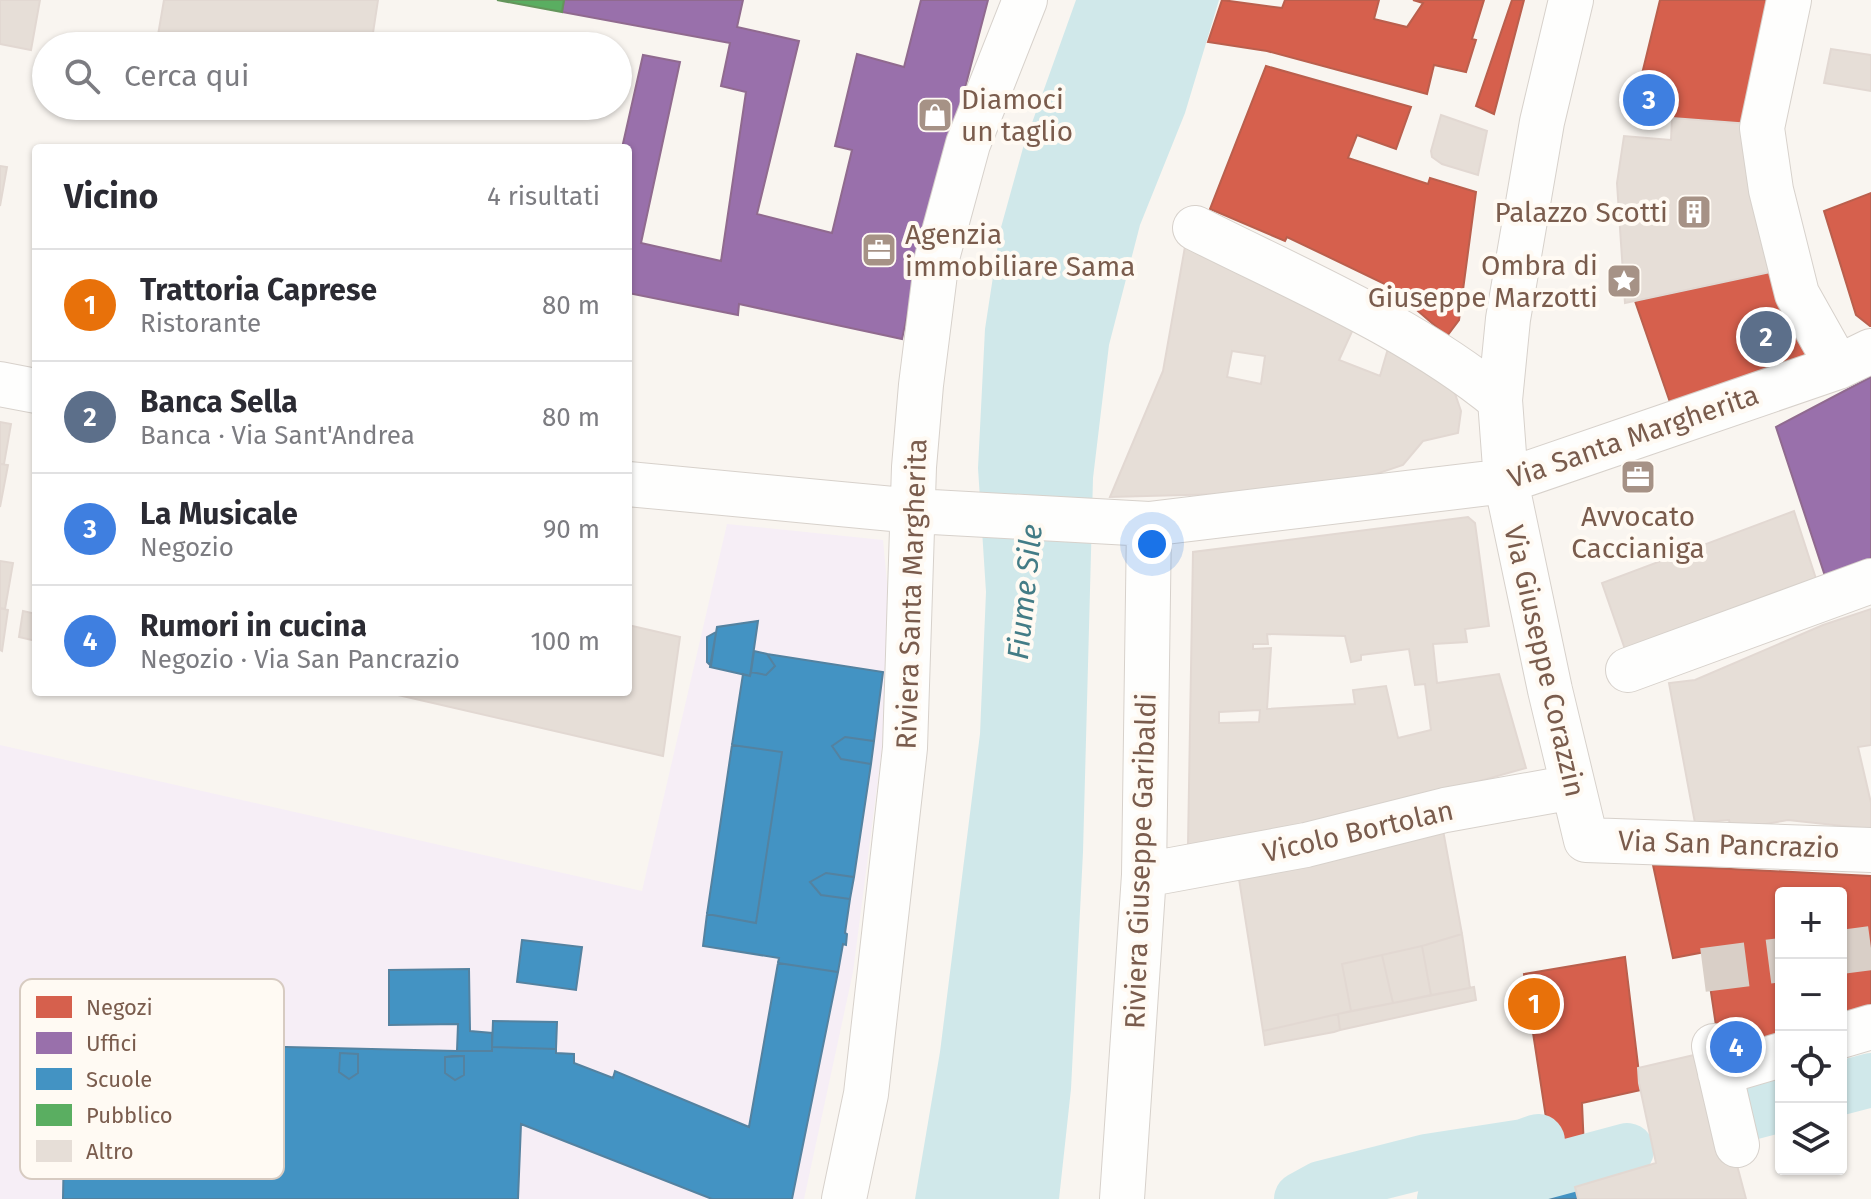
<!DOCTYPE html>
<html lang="it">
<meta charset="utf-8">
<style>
:root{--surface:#fff;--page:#f7f7f7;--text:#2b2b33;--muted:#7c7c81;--line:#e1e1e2;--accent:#0b8043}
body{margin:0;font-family:"Fira Sans",sans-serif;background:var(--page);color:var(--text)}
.controls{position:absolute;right:24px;bottom:24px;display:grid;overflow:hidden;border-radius:8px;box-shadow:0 2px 6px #0004}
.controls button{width:72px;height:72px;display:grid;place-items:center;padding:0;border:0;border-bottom:2px solid var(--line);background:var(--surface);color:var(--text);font:40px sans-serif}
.you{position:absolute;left:1152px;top:544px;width:28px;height:28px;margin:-20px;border:6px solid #fff;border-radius:50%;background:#1a73e8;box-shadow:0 0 0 12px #1a73e833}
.badge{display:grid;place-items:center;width:52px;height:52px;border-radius:50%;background:var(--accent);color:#fff;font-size:26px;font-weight:700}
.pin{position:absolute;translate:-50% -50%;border:4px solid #fff;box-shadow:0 2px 8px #0006}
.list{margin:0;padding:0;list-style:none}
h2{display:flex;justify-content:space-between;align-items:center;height:104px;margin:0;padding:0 32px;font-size:34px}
h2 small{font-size:26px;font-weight:400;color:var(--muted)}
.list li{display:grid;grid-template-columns:52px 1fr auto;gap:24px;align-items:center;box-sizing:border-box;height:112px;padding:0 32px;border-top:2px solid var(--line)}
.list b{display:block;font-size:30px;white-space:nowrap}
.list p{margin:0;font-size:26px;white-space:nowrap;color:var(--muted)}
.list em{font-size:26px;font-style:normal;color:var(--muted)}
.icon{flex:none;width:44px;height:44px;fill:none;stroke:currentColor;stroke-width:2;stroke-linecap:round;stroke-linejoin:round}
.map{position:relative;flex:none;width:1871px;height:1199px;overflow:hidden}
.search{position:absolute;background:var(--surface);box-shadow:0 2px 6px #0004;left:32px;top:32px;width:600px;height:88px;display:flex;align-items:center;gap:20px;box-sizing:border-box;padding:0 28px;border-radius:44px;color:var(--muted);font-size:30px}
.panel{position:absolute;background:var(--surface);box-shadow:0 2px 6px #0004;left:32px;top:144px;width:600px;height:552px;border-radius:8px}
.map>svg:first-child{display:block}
</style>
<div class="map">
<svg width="1871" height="1199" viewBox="0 0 1871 1199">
<rect width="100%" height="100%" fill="#f9f5f0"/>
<path fill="#f6eef6" d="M 727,524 L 883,540 L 894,656 L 853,972 L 804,1199 L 0,1199 L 0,745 L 642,891 Z"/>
<path fill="#d0e8ea" d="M 1076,0 L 1219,0 L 1185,113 L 1140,225 L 1109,345 L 1093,478 L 1083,852 L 1071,1089 L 1059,1199 L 915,1199 L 940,1052 L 980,734 L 986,592 L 978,468 L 985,329 L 1000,231 L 1023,148 Z"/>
<path fill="#d6604d" stroke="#ba5f4d" stroke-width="2" d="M 1222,0 L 1282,8 L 1285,0 L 1379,0 L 1374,19 L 1407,27 L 1423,3 L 1413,0 L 1484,0 L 1472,39 L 1476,40 L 1466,72 L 1434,65 L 1427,94 L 1267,51 L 1208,42 Z
M 1512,0 L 1524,0 L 1494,114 L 1476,106 Z
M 1660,0 L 1781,0 L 1750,124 L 1632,115 Z
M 1266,66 L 1411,107 L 1396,149 L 1357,135 L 1348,158 L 1428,184 L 1430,178 L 1476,192 L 1459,320 L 1447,336 L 1389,286 L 1287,237 L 1285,241 L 1210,209 Z
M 1871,193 L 1871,326 L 1870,326 L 1856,315 L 1824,211 Z
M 1785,269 L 1809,358 L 1672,408 L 1635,301 Z
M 1653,865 L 1871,876 L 1871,1020 L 1841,1031 L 1841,893 L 1781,893 L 1781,1050 L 1722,1066 L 1705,952 L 1673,958 Z
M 1625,957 L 1641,1090 L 1582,1103 L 1584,1149 L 1552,1157 L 1524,974 Z"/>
<path fill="#9970ab" stroke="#906a8f" stroke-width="2" d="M 564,0 L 743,0 L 737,27 L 799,41 L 757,214 L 832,233 L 852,150 L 835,146 L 857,54 L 904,67 L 921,0 L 988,0 L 935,203 L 932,202 L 902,339 L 739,304 L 738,315 L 628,293 L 628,148 L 622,148 L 643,55 L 680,62 L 641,243 L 721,261 L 746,92 L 721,86 L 730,43 L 562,12 Z
M 1871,377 L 1871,566 L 1826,579 L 1776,427 Z"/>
<path fill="#4393c3" stroke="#5482a0" stroke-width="2" fill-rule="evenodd" d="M 758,621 L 750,676 L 710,667 L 717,627 Z
M 716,632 L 711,666 L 707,662 L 707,637 Z
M 754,651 L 767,654 L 775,666 L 766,675 L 751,672 Z
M 767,654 L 883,672 L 874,741 L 845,737 L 832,746 L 841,759 L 871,764 L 854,877 L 826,873 L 810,882 L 821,895 L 850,899 L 845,933 L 847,934 L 846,945 L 843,944 L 838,972 L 778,963 L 779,958 L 703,946 L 707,914 L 756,923 L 782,752 L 732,745 L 743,674 L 750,676 L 751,672 L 766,675 L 775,666 Z
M 845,737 L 874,741 L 871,764 L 841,759 L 832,746 Z
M 732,745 L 782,752 L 756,923 L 707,914 Z
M 826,873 L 854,877 L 850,899 L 821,895 L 810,882 Z
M 522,940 L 582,947 L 576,990 L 517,982 Z
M 778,963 L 838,972 L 792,1199 L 712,1199 L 521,1124 L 518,1199 L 63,1199 L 66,1042 L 457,1051 L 492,1051 L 492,1047 L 556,1049 L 556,1053 L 574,1054 L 574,1063 L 613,1078 L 615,1071 L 749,1127 ZM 222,1051 L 241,1052 L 241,1069 L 232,1077 L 222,1069 ZM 340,1053 L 358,1054 L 358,1073 L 349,1079 L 339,1072 ZM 452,1056 L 464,1056 L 464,1075 L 455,1080 L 445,1073 L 445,1057 Z
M 469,969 L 470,1031 L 492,1033 L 492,1051 L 457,1051 L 458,1024 L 389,1025 L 389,970 Z
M 493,1021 L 557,1022 L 556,1049 L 492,1047 Z
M 340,1053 L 358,1054 L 358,1073 L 349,1079 L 339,1072 Z
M 464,1056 L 464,1075 L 455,1080 L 445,1073 L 445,1057 Z
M 1575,1187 L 1578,1199 L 1545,1199 L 1544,1195 Z"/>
<path fill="#5aae61" stroke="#64955b" stroke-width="2" d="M 497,0 L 564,0 L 562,12 Z"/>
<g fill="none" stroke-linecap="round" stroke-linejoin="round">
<path stroke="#d0e8ea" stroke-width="54" d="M 1841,1088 L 1871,1080
M 1736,1117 L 1781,1105
M 1301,1199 L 1321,1188 L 1427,1161 L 1524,1146 L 1538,1141
M 1444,1199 L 1627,1150"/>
</g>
<path fill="#e6ded7" stroke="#e2d8d2" stroke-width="2" fill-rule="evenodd" d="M 0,0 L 40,0 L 31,50 L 0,44 Z
M 164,0 L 378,0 L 371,46 L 188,46 L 157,41 Z
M 1831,49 L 1871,55 L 1871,91 L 1824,83 Z
M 1441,115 L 1487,131 L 1478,175 L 1442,164 L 1432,157 L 1431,151 Z
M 1672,118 L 1750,124 L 1785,269 L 1625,303 L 1617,183 L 1624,136 L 1671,140 Z
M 0,166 L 7,167 L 0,206 Z
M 1186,241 L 1355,325 L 1339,360 L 1380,376 L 1389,345 L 1453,388 L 1461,411 L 1458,433 L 1423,441 L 1403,465 L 1370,476 L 1261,493 L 1110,497 L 1163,371 ZM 1232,351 L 1265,356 L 1261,384 L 1227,377 Z
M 0,422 L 11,424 L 4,464 L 0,464 Z
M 0,464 L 8,465 L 0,507 Z
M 1794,511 L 1818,585 L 1628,658 L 1602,583 Z
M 1468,517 L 1475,523 L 1489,626 L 1465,629 L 1467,642 L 1433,644 L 1437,683 L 1499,674 L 1526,768 L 1310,829 L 1188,845 L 1193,552 ZM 1267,634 L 1345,636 L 1351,662 L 1361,660 L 1361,655 L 1409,649 L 1415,685 L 1425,684 L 1431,730 L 1398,738 L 1386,686 L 1353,690 L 1355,704 L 1267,709 L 1271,648 L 1253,649 L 1253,644 L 1268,644 ZM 1260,710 L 1259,722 L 1219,723 L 1219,712 Z
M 0,561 L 13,563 L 5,609 L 0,608 Z
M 0,608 L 8,610 L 2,651 L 0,650 Z
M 1871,609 L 1871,745 L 1858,747 L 1871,803 L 1871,829 L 1788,820 L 1731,830 L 1729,820 L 1695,823 L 1669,683 L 1695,680 L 1823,625 Z
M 23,611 L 36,614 L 36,641 L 19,637 Z
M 628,625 L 680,637 L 663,756 L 385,692 L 628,692 Z
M 1441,819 L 1462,934 L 1422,946 L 1342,964 L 1351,1011 L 1263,1031 L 1239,879 Z
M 1462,934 L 1470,988 L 1431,995 L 1422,946 Z
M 1422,946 L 1431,995 L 1393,1003 L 1382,955 Z
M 1382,955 L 1393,1003 L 1351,1011 L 1342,964 Z
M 1474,987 L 1476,1000 L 1340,1030 L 1338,1014 Z
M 1338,1014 L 1340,1030 L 1334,1032 L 1265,1045 L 1263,1031 Z
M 1707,1052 L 1746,1199 L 1578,1199 L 1575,1187 L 1656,1163 L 1639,1083 L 1638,1068 Z"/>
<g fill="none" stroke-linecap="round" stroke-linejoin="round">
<path stroke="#d9cfc7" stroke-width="44" stroke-dasharray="44 22" stroke-linecap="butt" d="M 1841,952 L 1871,948
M 1703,970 L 1781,960"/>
<defs>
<path id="street" d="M 1571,0 L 1542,122 L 1508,319 L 1500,400 L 1506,481 L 1550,690 L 1586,840 L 1871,850
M 1789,0 L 1762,128 L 1771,190 L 1797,294 L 1838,367
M 1195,228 C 1296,279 1413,328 1500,400
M 0,384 L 36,391
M 628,484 L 914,511 L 1149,524 L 1506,481 L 1838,367 L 1871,351
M 1628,670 L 1871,581
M 1144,875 L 1306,845 L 1445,810 L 1573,787
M 1841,1036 L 1871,1027
M 1714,1046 L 1737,1145
M 1720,1073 L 1781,1055
M 844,1199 L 866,1094 L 905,748 L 914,467 L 921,385 L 937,258 L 968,144 L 1025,0
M 1122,1199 L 1144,875 L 1149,524"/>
</defs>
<use href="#street" stroke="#d7d1cb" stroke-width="46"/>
<use href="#street" stroke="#fefefd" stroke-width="44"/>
</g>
<defs>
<symbol id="shop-square" viewBox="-11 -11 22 22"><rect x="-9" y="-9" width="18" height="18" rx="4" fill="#a69286" stroke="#fffaf3"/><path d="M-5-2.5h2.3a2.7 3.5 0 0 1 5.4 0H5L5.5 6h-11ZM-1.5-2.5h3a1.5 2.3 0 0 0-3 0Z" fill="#fff"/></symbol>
<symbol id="building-square" viewBox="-11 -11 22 22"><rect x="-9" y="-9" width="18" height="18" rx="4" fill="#a69286" stroke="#fffaf3"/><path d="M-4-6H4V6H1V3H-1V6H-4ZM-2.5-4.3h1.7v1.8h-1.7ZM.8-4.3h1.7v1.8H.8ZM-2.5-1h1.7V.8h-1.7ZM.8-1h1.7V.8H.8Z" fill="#fff"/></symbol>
<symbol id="office-square" viewBox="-11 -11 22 22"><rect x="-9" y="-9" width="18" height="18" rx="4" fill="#a69286" stroke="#fffaf3"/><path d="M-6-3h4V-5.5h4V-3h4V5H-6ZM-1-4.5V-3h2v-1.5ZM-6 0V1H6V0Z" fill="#fff"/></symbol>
<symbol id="sight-square" viewBox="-11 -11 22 22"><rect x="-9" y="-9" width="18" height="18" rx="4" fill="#a69286" stroke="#fffaf3"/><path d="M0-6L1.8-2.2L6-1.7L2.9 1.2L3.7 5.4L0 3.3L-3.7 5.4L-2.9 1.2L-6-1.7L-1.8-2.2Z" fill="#fff"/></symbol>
</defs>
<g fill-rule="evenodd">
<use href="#shop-square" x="915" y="95" width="40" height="40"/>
<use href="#building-square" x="1674" y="192" width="40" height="40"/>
<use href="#office-square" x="859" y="230" width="40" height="40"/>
<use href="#sight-square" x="1604" y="261" width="40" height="40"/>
<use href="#office-square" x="1618" y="457" width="40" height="40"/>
</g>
<g text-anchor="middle" stroke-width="8" stroke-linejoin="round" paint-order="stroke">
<g font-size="28" fill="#7a5c4d" stroke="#fffaf3" text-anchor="start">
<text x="961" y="109">Diamoci<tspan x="961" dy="32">un taglio</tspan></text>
<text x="1668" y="222" text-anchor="end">Palazzo Scotti</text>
<text x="905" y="244">Agenzia<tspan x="905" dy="32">immobiliare Sama</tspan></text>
<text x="1598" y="275" text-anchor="end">Ombra di<tspan x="1598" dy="32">Giuseppe Marzotti</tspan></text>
<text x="1638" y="526" text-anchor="middle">Avvocato<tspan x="1638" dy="32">Caccianiga</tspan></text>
</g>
<g font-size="28" fill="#7a5c4d" stroke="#fffaf3">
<text transform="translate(1633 436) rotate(-19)" y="10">Via Santa Margherita</text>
<text transform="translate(911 594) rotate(-88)" y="10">Riviera Santa Margherita</text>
<text transform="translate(1545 661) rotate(77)" y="10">Via Giuseppe Corazzin</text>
<text transform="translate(1358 831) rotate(-13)" y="10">Vicolo Bortolan</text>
<text transform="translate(1729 844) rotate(2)" y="10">Via San Pancrazio</text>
<text transform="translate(1140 861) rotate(-88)" y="10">Riviera Giuseppe Garibaldi</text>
</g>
<g font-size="30" font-style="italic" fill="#437c86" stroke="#fffaf3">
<text transform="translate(1025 592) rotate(-84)" y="10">Fiume Sile</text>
</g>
</g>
<rect x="20" y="979" width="264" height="200" rx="12" fill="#fffaf3" stroke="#d7cbc1" stroke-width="2"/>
<rect x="36" y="996" width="36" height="22" fill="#d6604d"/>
<rect x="36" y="1032" width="36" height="22" fill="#9970ab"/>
<rect x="36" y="1068" width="36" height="22" fill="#4393c3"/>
<rect x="36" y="1104" width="36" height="22" fill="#5aae61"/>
<rect x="36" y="1140" width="36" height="22" fill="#e6ded7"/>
<g font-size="22" fill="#7a5c4d">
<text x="86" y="1015">Negozi</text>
<text x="86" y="1051">Uffici</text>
<text x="86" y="1087">Scuole</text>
<text x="86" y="1123">Pubblico</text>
<text x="86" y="1159">Altro</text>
</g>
</svg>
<div class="controls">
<button>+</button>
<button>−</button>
<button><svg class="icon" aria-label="locate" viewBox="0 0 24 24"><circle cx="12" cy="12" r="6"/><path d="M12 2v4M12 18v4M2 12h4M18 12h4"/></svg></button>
<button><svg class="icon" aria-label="layers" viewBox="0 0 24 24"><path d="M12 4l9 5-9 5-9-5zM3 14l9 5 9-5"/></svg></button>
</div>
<div class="you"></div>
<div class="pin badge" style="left:1534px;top:1004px;background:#e8710a">1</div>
<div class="pin badge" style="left:1766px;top:337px;background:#5c6f8a">2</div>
<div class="pin badge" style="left:1649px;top:100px;background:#3f7fe0">3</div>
<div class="pin badge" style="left:1736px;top:1047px;background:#3f7fe0">4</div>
<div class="search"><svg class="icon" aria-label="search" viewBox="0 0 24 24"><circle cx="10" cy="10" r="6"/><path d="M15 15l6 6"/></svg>Cerca qui</div>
<section class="panel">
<h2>Vicino<small>4 risultati</small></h2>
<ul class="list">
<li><span class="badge" style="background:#e8710a">1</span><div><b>Trattoria Caprese</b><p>Ristorante</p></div><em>80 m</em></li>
<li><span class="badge" style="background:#5c6f8a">2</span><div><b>Banca Sella</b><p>Banca · Via Sant'Andrea</p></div><em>80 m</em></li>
<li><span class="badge" style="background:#3f7fe0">3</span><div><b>La Musicale</b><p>Negozio</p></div><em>90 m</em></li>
<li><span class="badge" style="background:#3f7fe0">4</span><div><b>Rumori in cucina</b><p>Negozio · Via San Pancrazio</p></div><em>100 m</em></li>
</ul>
</section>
</div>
